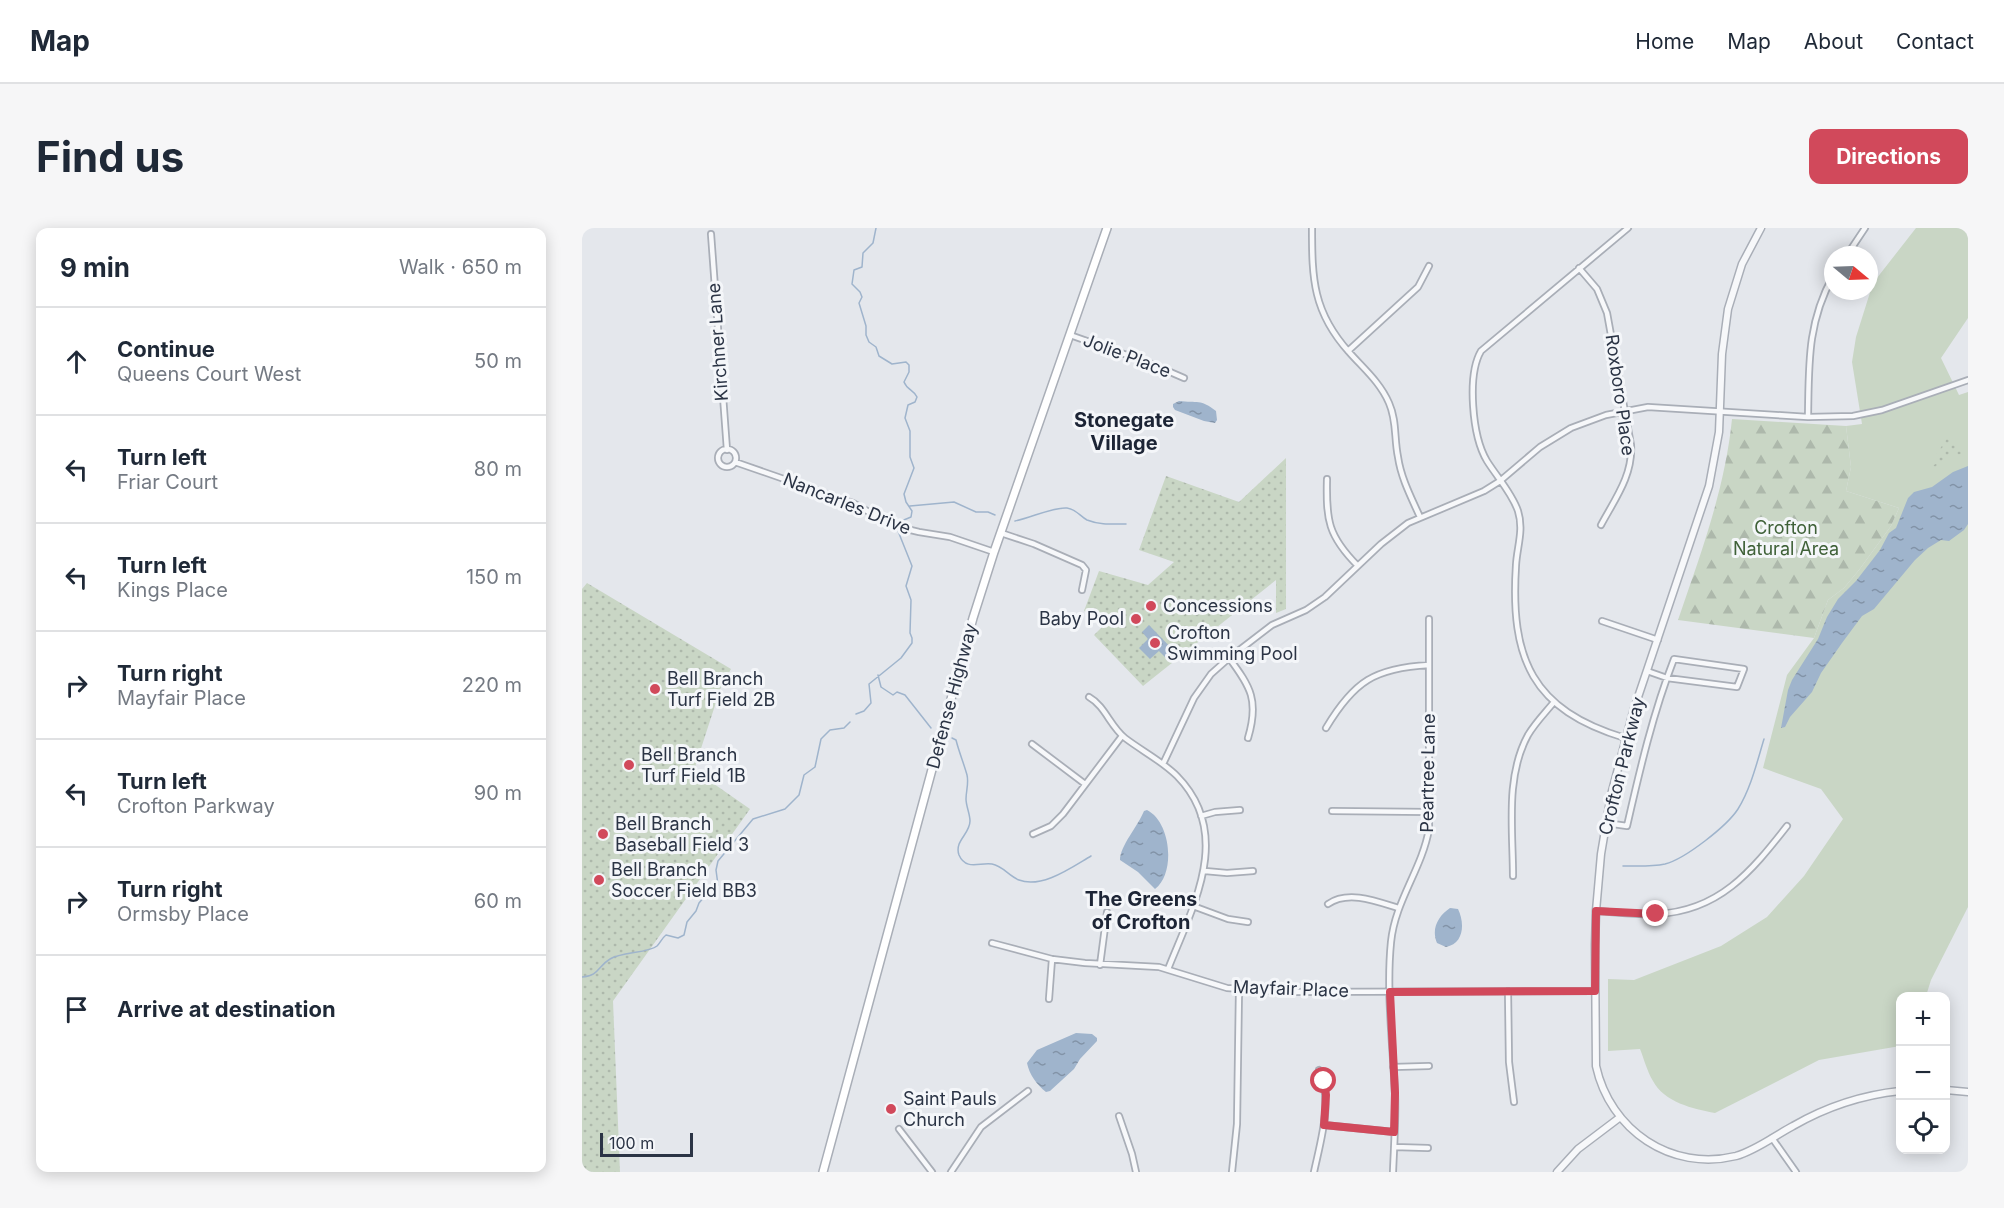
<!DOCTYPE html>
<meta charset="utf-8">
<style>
:root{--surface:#fff;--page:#f6f6f7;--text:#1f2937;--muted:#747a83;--line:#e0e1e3;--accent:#d1495b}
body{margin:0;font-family:Inter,sans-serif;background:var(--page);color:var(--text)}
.controls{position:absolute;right:18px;bottom:18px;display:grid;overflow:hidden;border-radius:12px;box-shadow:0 3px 15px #0003}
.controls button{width:54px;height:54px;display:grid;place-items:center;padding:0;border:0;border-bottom:2px solid var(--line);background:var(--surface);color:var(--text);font:30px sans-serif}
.compass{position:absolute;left:1242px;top:18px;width:54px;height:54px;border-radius:50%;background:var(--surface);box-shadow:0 3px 15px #0003;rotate:109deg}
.scale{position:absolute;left:18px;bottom:15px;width:93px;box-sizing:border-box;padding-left:6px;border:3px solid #2b3445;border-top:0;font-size:16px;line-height:21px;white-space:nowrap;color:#2b3445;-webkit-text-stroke:4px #f4f6f9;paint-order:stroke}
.stop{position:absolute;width:18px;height:18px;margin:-14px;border:4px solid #d1495b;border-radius:50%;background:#fff}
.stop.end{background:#d1495b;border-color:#fff;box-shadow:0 2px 6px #0008}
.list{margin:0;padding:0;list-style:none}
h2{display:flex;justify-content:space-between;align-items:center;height:78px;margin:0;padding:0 24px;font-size:26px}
h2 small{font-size:20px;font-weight:400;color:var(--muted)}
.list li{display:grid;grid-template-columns:39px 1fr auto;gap:18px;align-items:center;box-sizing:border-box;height:108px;padding:0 24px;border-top:2px solid var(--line)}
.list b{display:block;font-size:22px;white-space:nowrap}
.list p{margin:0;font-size:20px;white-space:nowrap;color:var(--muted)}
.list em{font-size:20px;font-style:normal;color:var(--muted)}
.icon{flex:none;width:33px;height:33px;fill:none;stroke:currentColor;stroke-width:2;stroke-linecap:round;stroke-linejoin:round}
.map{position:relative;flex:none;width:1386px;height:944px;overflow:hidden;border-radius:12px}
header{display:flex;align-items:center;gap:36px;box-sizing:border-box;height:84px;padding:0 30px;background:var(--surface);border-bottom:2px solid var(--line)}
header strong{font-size:28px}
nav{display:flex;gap:33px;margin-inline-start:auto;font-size:21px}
.intro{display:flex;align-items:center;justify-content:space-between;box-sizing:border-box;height:144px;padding:0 36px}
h1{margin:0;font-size:42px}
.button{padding:15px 27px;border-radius:12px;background:var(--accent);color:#fff;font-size:21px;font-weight:700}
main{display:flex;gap:36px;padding:0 36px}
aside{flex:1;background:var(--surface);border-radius:12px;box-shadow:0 3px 15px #0003}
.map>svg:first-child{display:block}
</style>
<header>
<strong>Map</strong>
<nav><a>Home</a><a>Map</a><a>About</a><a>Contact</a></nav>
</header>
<div class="intro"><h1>Find us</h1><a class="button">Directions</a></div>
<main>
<aside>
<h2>9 min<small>Walk · 650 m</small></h2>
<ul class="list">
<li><svg class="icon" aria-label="ahead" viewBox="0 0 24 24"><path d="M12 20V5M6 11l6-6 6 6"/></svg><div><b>Continue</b><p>Queens Court West</p></div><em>50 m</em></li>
<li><svg class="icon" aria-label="left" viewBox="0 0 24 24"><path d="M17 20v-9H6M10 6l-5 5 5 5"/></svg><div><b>Turn left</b><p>Friar Court</p></div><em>80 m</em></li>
<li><svg class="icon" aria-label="left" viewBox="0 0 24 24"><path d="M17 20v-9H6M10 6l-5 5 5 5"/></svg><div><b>Turn left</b><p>Kings Place</p></div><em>150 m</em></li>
<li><svg class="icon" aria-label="right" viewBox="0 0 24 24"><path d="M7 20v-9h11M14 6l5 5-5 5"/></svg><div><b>Turn right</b><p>Mayfair Place</p></div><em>220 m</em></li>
<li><svg class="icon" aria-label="left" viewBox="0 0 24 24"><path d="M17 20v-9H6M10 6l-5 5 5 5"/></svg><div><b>Turn left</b><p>Crofton Parkway</p></div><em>90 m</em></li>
<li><svg class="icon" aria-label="right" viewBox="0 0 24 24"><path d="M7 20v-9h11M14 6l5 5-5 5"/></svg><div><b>Turn right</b><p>Ormsby Place</p></div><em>60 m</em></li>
<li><svg class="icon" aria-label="arrive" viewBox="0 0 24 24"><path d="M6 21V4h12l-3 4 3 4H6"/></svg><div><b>Arrive at destination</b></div></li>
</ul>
</aside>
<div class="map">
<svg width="1386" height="944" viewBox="0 0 1386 944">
<defs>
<pattern id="forest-firs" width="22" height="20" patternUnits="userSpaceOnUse" patternTransform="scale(1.5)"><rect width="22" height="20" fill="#c9d6c5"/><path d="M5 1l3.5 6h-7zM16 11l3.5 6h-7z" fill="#adb8ab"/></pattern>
<pattern id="park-dots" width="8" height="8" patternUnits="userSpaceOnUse" patternTransform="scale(1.5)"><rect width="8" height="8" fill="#c9d6c5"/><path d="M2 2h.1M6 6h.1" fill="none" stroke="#adb8ab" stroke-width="1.8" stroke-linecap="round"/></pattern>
<pattern id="water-ripples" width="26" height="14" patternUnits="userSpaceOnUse" patternTransform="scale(1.5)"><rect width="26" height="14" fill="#9fb4cc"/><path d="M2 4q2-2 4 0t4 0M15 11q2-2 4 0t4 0" fill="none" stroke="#8293a7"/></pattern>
</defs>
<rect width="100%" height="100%" fill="#e4e7ec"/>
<path fill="#c9d6c5" d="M 1334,0 L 1386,0 L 1386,90 L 1359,130 L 1377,167 L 1386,164 L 1386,679 L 1349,752 L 1344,768 L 1318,768 L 1318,818 L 1237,832 L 1133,885 C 1111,881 1082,874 1071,853 C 1065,843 1062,831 1058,821 L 1026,823 L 1026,751 L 1052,752 L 1139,718 L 1185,689 L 1222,648 L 1261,591 L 1239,561 L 1181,540 L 1205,447 L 1232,410 L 1246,372 L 1262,360 L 1277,342 L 1309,298 L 1317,280 L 1264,263 L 1269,239 L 1264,198 L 1280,196 L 1270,134 L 1274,109 L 1291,55 Z"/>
<path fill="url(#forest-firs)" d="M 1150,191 L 1264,198 L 1269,239 L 1264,263 L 1317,280 L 1309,298 L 1277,342 L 1262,360 L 1246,372 L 1232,410 L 1096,392 C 1119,325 1143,261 1150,191 Z"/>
<path fill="url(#park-dots)" d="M 1367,207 L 1372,212 L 1372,215 L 1380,218 L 1379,226 L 1370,228 L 1352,243 L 1349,239 L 1355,235 L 1354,227 Z
M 704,230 L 704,381 L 694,385 L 694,352 L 561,458 L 512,407 L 527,392 L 502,383 L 517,343 L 566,357 L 592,334 L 557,322 L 584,248 L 657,274 Z
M 5,355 L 149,441 L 139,459 L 112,542 L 168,581 L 31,773 L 38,944 L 0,944 L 0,361 Z"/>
<path fill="url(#water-ripples)" d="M 597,173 C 615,175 619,171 634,183 L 635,192 L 633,195 L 622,193 L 593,182 L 591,179 L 591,176 Z
M 1386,238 L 1386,296 L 1382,302 L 1367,313 L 1359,312 L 1346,320 L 1333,332 L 1292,381 L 1280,388 L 1260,415 L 1239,445 L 1230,464 L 1208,489 L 1203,499 L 1199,500 L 1206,462 L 1210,452 L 1236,411 L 1245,389 L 1256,371 L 1274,353 L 1298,322 L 1307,305 L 1314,300 L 1326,270 L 1332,264 L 1350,259 L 1371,244 Z
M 567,397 L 592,423 L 584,430 L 577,423 L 568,431 L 557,420 L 566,411 L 560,404 Z
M 565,582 C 589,594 594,645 573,661 L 556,644 L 538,632 C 538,618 556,598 562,583 Z
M 868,680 L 876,681 C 883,695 882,716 864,719 L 855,715 C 849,701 856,688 868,680 Z
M 494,805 L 510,806 L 515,810 L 515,813 L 498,831 L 492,841 L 468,863 L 464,864 C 455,857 447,846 445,835 L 455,822 Z"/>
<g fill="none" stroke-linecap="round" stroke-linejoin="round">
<path stroke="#9fb4cc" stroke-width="1.5" d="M 328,278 L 372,274 L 394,284 L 406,284 L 413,287
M 433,293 C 449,290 470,279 485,280 C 494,281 498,288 505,292 C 517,297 531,296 544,296
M 296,447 L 299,459 L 311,467 L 315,464 L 323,467 L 349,500
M 274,486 L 282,483 L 289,475 L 287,456 L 319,430 L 330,415 L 330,410 L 328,405 L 329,372 L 324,358 L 330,338 L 316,303 L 317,294 L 329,289 L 330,283 L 324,274 L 322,266 L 332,240 L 328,229 L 328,203 L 323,190 L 326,177 L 333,174 L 335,169 C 332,162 325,162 322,154 L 327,144 L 327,137 L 324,134 L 310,136 L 297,128 L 294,119 L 287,114 L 284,107 L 284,98 L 277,75 L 280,69 L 278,64 L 270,56 L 272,42 L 280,39 L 281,25 L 291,15 L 294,0
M 370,510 L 374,512 C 377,524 382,536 385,547 C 387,555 384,563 384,571 C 384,578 388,586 388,593 C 388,606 372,613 377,627 C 384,643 398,634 410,636 C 421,638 427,648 437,652 C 460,661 490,639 509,628
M 1041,638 C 1055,638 1069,639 1083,636 C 1103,631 1145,598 1156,581 C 1169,560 1175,534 1182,511
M 0,749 C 17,748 16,738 28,731 C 39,724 67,725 75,718 C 78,715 80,710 84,707 L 96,710 L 102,707 L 105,694 L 114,683 L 117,675 L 123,668 L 134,661 L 136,657 L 134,642 L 136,633 L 171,591 L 203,581 L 217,567 L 222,547 L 233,539 L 239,511 L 248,502 L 262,500 L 268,494"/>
<defs>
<path id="minor" d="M 730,0 C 730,51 731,84 767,124 C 781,140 798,154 807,175 C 815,193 812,210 816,229 C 819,250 829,269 838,289
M 129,6 L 145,222
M 1265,27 L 1283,0
M 997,40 L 1015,61 L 1025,85 L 1049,217 C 1051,247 1033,271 1019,297
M 488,107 L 565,134 L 602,150
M 766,123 L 836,59 L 847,38
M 1226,189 C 1227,137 1225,95 1251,48
M136 230a9 9 0 1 1 18 0a9 9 0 1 1-18 0Z
M 153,234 L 271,275 L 312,298 L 337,304 L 368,309 L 412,324
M 745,251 C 744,292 746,308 776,338
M 419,305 L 452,316 L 500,337 L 504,342 L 500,362
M 1020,393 L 1076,412
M 647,430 C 669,459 677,473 666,510
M 507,469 C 523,478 528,498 543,510 C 560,523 580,533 595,548 C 652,606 611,678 586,741
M 744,500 C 772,453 793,440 847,437
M 1043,510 C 950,482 928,431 934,337 C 935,319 942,302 936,283 C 930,265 915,249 905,233 C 890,208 885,147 899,123 L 1046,0
M 450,516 L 503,556
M 581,536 L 612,470 L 629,446 L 647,430 L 690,397 L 724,382 L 743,369 L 799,316 L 826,295 L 902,263 L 918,253 L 958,219 L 989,200 L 1024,187 L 1066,179 L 1226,189 L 1271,188 L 1300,182 L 1386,152
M 750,583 L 847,584
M 619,588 L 633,584 L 658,582
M 1024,595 L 1045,598 C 1058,541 1071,485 1092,431 L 1162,441 L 1155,459 L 1085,450 L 1065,443
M 451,606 L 469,598 L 481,586 L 540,508
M 623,643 L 645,645 L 671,643
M 931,648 C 931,602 923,549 946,507 C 953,495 963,485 972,474
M 746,676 C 766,662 794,673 816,680
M 611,678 L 646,691 L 666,694
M 1014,683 C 1034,684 1055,687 1075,686 C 1137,683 1169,644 1205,598
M 410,715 L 470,731 L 503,735 L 577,739 L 645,760 L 700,764 L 1013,763
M 518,737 L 525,684
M 926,763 L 927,834 L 932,874
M 467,771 L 470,731
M 811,839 L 847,838
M 537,888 L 550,926 L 554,944
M 742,897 L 812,904
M 317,901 L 350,944
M 1190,910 L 1214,944
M 812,919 L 846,920
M 369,944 L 399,899 L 446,863
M 650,944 L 655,896 L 657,762
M 732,944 C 739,911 751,874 737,842
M 811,944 C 812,918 814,892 813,866 C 811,816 804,764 809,714 C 813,673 840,641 847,601 L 847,391"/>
<path id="tertiary" d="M 1179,0 L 1160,36 L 1146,81 L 1140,126 L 1137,204 L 1127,258 L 1051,484 L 1029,567 L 1019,626 L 1014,683 L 1013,717 L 1014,838 C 1028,902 1089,944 1154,928 C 1175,922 1192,908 1211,898 C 1244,879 1280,867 1318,863
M 1364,862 L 1386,864
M 975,944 L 996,921 L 1037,890"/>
<path id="secondary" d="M 241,944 L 391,390 L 412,324 L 525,0"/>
</defs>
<use href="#minor" stroke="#a9aeb7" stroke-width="8"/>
<use href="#tertiary" stroke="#a9aeb7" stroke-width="9"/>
<use href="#secondary" stroke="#a9aeb7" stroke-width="10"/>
<use href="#minor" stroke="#f7f8fa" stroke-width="4.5"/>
<use href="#tertiary" stroke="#f7f8fa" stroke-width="6"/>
<use href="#secondary" stroke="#fff" stroke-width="7"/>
</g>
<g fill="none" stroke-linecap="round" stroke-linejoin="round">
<path stroke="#d1495b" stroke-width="8" d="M 742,853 L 744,867 L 742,897 L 812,904 L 813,865 L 808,764 L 1013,763 L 1014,683 L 1074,686"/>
</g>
<g fill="#d1495b" stroke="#f4f6f9" stroke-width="2">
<circle cx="569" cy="378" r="6"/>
<circle cx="554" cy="391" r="6"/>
<circle cx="573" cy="415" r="6"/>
<circle cx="73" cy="461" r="6"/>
<circle cx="47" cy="537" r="6"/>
<circle cx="21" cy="606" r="6"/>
<circle cx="17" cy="652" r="6"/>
<circle cx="309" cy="881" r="6"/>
</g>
<g text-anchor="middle" stroke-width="6" stroke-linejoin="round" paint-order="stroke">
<g font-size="18" fill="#2b3445" stroke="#f4f6f9">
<text transform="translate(136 114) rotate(-94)" y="6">Kirchner Lane</text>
<text transform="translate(545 128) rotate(21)" y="6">Jolie Place</text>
<text transform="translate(1038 167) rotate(82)" y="6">Roxboro Place</text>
<text transform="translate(265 276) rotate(22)" y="6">Nancarles Drive</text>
<text transform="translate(370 468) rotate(-75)" y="6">Defense Highway</text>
<text transform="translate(1040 538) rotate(-76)" y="6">Crofton Parkway</text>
<text transform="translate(846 545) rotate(-89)" y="6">Peartree Lane</text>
<text transform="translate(709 761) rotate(2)" y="6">Mayfair Place</text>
</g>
<g font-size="18" fill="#3f6138" stroke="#f4f6f9">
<text x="1204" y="306">Crofton<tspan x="1204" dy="21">Natural Area</tspan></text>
</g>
<g font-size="18" fill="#2b3445" stroke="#f4f6f9" text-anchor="start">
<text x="581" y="384">Concessions</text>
<text x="542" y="397" text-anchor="end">Baby Pool</text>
<text x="585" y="411">Crofton<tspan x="585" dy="21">Swimming Pool</tspan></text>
<text x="85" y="457">Bell Branch<tspan x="85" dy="21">Turf Field 2B</tspan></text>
<text x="59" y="533">Bell Branch<tspan x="59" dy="21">Turf Field 1B</tspan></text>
<text x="33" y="602">Bell Branch<tspan x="33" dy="21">Baseball Field 3</tspan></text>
<text x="29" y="648">Bell Branch<tspan x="29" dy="21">Soccer Field BB3</tspan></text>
<text x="321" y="877">Saint Pauls<tspan x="321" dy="21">Church</tspan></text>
</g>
<g font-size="20" font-weight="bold" fill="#1d2536" stroke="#f4f6f9">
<text x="542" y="199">Stonegate<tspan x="542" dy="23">Village</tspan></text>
<text x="559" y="678">The Greens<tspan x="559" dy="23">of Crofton</tspan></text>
</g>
</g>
</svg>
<div class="controls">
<button>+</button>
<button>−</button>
<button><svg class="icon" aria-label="locate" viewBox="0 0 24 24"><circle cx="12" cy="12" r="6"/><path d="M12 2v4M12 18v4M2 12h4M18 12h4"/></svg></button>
</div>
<svg class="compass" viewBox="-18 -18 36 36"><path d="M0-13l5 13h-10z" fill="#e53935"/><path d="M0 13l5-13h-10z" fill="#747a83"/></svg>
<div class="scale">100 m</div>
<div class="stop" style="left:742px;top:853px"></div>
<div class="stop end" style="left:1074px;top:686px"></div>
</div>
</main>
